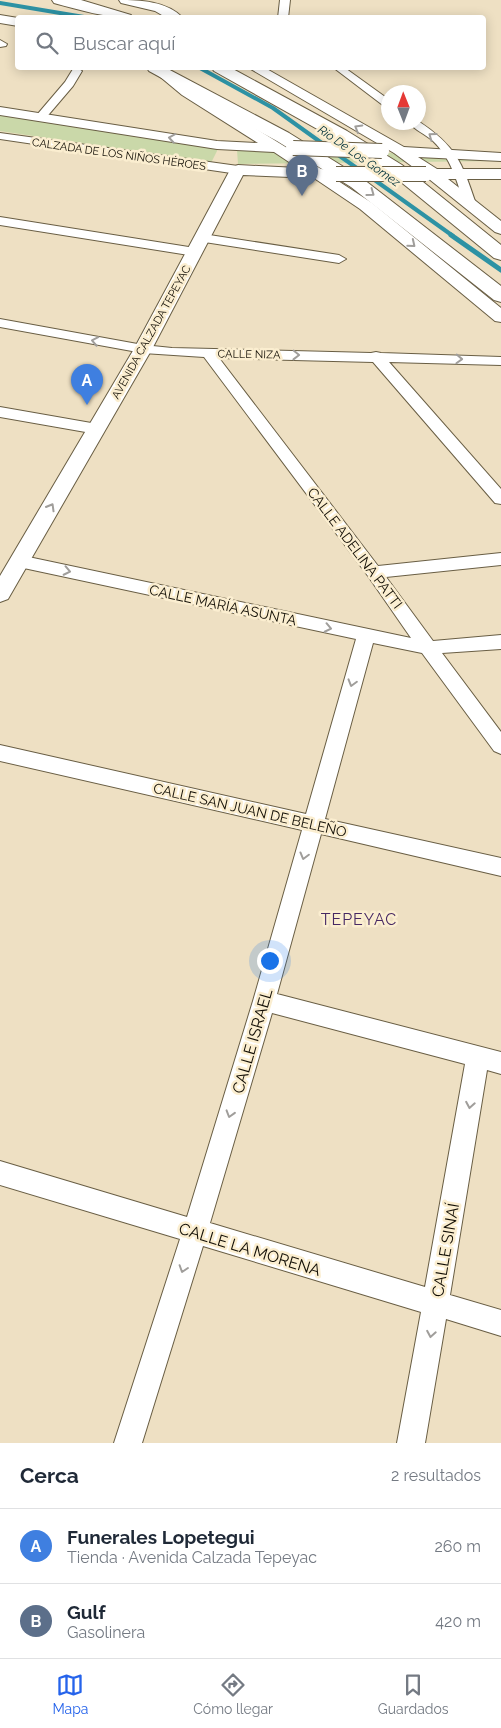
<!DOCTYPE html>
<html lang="es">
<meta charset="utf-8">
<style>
:root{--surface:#fff;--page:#f2f2f3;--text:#1f2937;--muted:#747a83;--line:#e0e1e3;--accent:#2563eb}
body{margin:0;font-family:Raleway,sans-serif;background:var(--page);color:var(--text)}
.compass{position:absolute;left:381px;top:85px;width:45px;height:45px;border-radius:50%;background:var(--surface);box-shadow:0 2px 12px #0003;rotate:359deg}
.you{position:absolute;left:269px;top:960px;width:18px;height:18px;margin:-12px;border:4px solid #fff;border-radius:50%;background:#1a73e8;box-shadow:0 0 0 8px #1a73e833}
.badge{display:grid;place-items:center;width:32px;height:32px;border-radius:50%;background:var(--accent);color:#fff;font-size:16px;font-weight:700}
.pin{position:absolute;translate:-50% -41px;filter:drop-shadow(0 1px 2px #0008)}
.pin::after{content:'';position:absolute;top:26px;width:18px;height:15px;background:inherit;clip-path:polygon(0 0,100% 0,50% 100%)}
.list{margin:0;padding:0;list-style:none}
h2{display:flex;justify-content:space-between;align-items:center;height:65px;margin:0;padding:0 20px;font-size:21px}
h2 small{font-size:16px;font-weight:400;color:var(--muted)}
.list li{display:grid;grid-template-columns:32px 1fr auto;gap:15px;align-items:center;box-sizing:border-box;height:75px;padding:0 20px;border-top:1px solid var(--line)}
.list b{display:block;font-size:19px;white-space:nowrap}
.list p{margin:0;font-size:16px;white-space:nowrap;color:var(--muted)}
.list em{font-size:16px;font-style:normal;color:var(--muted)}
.icon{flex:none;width:28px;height:28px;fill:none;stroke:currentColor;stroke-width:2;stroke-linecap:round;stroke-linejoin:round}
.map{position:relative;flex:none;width:501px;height:1443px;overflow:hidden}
.search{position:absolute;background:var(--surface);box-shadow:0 2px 12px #0003;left:15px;right:15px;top:15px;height:55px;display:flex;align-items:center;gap:12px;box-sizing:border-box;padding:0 18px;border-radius:5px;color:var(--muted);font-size:19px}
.sheet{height:215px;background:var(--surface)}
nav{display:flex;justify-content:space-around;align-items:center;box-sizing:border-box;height:70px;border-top:1px solid var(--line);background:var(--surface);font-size:14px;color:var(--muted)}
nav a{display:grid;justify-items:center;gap:2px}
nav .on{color:var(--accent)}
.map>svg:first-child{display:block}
</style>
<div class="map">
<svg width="501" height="1443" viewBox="0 0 501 1443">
<rect width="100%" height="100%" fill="#eee0c3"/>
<path fill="#cad8a9" d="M 0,113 L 219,147 L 211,163 L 0,131 Z
M 237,150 L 501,155 L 501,161 L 238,164 Z"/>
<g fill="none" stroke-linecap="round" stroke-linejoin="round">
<path stroke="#2d92a4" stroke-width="4" d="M 0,3 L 90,18
M 200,68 L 273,108 L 326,146
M 334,152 L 361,171
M 369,176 L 453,236"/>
<path stroke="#2d92a4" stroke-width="5" d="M 451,235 L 501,270"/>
<defs>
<path id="minor" d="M 280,0 L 290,0 L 288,18 L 278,18 Z
M 0,40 L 7,44 L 6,46 L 0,47 Z
M 77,68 L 82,71 L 73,86 L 44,120 L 36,120 L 34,118 L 36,116 L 65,82 L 73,69 Z
M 334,68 L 345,68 L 388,99 L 388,107 L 384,106 Z
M 418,121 C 456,146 462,162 476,204 L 474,207 L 470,208 L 464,204 C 457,181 451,158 433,141 C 425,134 415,130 408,122 L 418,122 Z
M 0,133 L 238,166 L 244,170 L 238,174 L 0,139 Z
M 0,217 L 195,248 L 201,252 L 195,256 L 0,225 Z
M 203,234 L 339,255 L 346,259 L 339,263 L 198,241 L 197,238 Z
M 0,319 L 143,345 L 172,348 L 371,353 L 376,352 L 381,353 L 501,357 L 501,365 L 389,362 L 501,489 L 501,504 L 495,503 L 373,362 L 219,358 L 378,566 L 501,553 L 501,565 L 386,577 L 433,641 L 501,635 L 501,649 L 442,653 L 501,732 L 501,754 L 494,751 L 422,653 L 373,643 L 325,819 L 501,858 L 501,876 L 321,834 L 277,994 L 501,1052 L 501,1074 L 487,1070 L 450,1295 L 501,1310 L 501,1336 L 446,1319 L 425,1443 L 397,1443 L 421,1312 L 203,1246 L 142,1443 L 114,1443 L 180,1239 L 0,1185 L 0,1161 L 187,1217 L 253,1001 L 302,830 L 0,761 L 0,745 L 306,814 L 356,639 L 19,567 L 13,565 L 11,561 L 13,557 L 19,555 L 411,638 L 368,576 L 204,357 L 143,353 L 0,327 ZM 272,1013 L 465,1064 L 425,1287 L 210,1223 Z
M 0,407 L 97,424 L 102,426 L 105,429 L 102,432 L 97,434 L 0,417 Z"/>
<path id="tertiary" d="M 119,0 C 140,0 167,1 183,18 L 167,18 L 155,11 L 121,3 Z
M 163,68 L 168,69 L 192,89 L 321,169 L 341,171 L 344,174 L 341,177 L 335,179 L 372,203 L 501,308 L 501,322 L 495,321 L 360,209 L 314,178 L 243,175 L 152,349 L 8,599 L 0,602 L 0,576 L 134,349 L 230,170 L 233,167 L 238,165 L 298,168 L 274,152 L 217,149 L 0,115 L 0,107 L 217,141 L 258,143 L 182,95 L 158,75 L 156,72 Z
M 249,68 L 265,68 L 404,147 L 501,153 L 501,161 L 418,157 L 437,169 L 501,169 L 501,179 L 448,179 L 501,221 L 501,234 L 495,232 L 429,179 L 423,177 L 421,173 L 394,153 Z"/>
<path id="primary" d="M 52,0 L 81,0 L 131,15 L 133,18 C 106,18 80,10 54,3 Z
M 0,15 L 18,18 L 18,26 L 0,23 Z
M 147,68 L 166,68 L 289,133 L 363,179 L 501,286 L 501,302 L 494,300 L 351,187 L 277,141 L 149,71 Z
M 212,68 L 231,68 L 347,131 L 402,165 L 501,245 L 501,260 L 494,258 L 390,173 L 335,139 L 214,71 Z"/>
</defs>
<use href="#minor" stroke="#695e44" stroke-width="2"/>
<use href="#tertiary" stroke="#695e44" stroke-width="2"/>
<use href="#primary" stroke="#695e44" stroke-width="2"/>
<use href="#minor" fill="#fff" fill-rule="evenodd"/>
<use href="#tertiary" fill="#fff" fill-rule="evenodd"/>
<use href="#primary" fill="#fff" fill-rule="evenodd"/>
<defs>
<path id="tertiary-bridge" d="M 293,148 L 382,151
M 336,174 L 426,174"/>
</defs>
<use href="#tertiary-bridge" stroke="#695e44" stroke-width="16" stroke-linecap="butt"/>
<use href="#tertiary-bridge" stroke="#fff" stroke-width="14"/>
</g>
<defs><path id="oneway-chevron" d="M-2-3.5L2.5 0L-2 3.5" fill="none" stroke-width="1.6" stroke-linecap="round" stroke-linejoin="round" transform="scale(1.25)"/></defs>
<g stroke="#a09e9b">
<use href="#oneway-chevron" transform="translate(358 128) rotate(-150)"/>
<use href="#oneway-chevron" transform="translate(432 136) rotate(-144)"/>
<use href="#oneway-chevron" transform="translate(172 138) rotate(-171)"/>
<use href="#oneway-chevron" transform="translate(371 193) rotate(36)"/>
<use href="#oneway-chevron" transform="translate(412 244) rotate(39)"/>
<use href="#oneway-chevron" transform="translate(95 341) rotate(-169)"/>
<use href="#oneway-chevron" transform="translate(296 355) rotate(1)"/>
<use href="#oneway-chevron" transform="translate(459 359) rotate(2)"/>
<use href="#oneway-chevron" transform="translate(51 507) rotate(-60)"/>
<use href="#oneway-chevron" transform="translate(67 571) rotate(12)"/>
<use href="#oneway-chevron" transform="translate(328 628) rotate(12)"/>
<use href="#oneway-chevron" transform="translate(352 683) rotate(106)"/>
<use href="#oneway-chevron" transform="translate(304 856) rotate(105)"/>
<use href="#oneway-chevron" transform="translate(470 1105) rotate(100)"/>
<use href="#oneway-chevron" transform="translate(230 1114) rotate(107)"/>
<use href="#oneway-chevron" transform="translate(183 1269) rotate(108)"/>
<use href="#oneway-chevron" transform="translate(431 1334) rotate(100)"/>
</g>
<g text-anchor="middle" stroke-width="5" stroke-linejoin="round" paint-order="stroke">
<g font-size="11" fill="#110d04" stroke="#fbeed0">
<text transform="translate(119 154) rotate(8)" y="4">CALZADA DE LOS NIÑOS HÉROES</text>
<text transform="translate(151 332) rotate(-61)" y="4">AVENIDA CALZADA TEPEYAC</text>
<text transform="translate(249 354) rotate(1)" y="4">CALLE NIZA</text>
</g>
<g font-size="12" font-style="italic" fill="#02323a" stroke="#fbeed0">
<text transform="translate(359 156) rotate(35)" y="4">Rio De Los Gomez</text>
</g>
<g font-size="14" fill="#110d04" stroke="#fbeed0">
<text transform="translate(355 548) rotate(53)" y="5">CALLE ADELINA PATTI</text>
<text transform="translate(223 605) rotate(12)" y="5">CALLE MARÍA ASUNTA</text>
<text transform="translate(250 810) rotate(13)" y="5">CALLE SAN JUAN DE BELEÑO</text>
</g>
<g font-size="16" letter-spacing="1" fill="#472963" stroke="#fbeed0">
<text x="359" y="925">TEPEYAC</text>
</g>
<g font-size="16" fill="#110d04" stroke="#fbeed0">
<text transform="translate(252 1041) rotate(-74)" y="6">CALLE ISRAEL</text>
<text transform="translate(250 1249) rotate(17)" y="6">CALLE LA MORENA</text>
<text transform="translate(445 1250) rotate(-80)" y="6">CALLE SINAÍ</text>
</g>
</g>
</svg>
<svg class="compass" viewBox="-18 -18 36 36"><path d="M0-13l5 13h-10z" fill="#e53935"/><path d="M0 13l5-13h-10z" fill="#747a83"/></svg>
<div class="you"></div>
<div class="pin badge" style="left:87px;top:405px;background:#3f7fe0">A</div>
<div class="pin badge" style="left:302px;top:196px;background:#5c6f8a">B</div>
<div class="search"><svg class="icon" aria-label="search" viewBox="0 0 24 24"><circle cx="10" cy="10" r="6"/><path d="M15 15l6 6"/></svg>Buscar aquí</div>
</div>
<section class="sheet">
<h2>Cerca<small>2 resultados</small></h2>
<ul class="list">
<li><span class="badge" style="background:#3f7fe0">A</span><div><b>Funerales Lopetegui</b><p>Tienda · Avenida Calzada Tepeyac</p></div><em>260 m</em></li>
<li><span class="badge" style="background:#5c6f8a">B</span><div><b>Gulf</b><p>Gasolinera</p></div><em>420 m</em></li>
</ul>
</section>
<nav>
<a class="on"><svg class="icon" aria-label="map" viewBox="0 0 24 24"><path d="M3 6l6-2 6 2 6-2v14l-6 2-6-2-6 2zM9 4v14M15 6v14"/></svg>Mapa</a>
<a><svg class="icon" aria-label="directions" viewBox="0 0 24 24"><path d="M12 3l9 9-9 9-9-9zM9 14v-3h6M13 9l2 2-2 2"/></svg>Cómo llegar</a>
<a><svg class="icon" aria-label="saved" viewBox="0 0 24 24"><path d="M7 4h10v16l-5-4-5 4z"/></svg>Guardados</a>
</nav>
